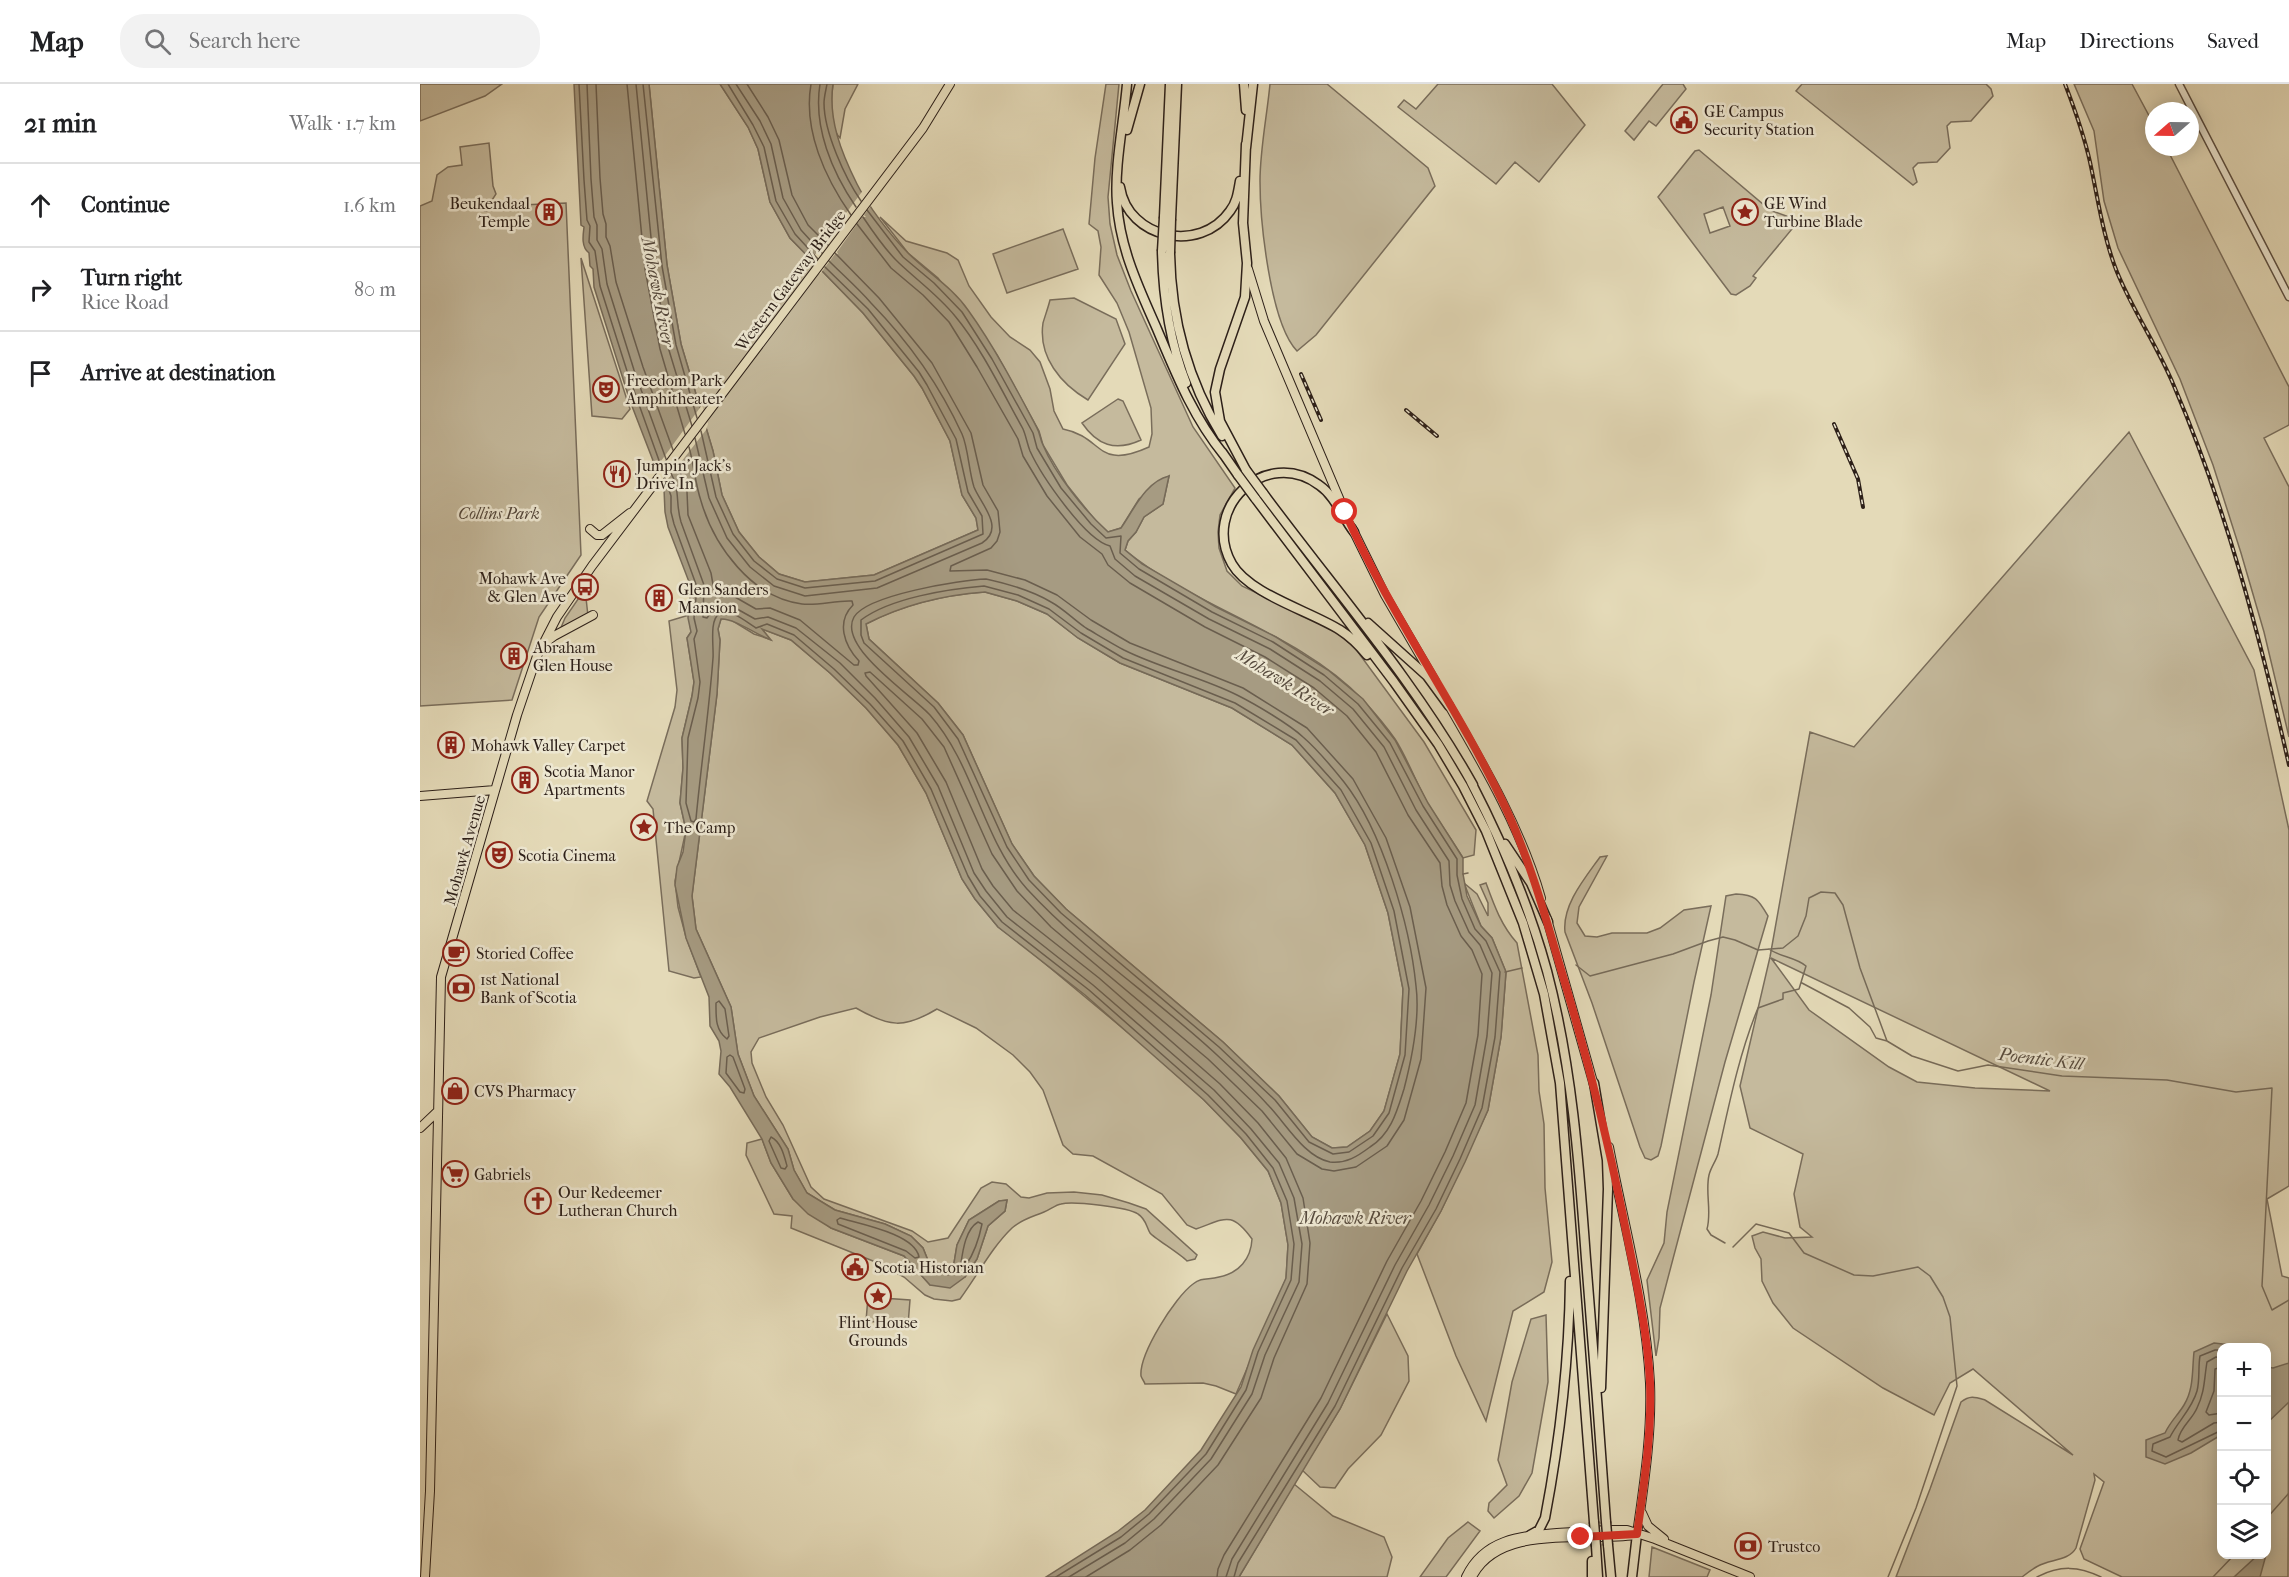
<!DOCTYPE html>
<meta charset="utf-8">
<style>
:root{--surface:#fff;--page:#f2f2f2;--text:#202124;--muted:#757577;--line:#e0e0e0}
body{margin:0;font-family:"IM FELL French Canon",serif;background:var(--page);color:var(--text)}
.controls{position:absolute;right:18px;bottom:18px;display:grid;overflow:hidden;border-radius:12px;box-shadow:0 3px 15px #0003}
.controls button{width:54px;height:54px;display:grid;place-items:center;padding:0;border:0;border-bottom:2px solid var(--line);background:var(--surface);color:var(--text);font:30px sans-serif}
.compass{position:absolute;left:1725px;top:18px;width:54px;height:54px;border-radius:50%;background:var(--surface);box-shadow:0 3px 15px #0003;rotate:250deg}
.stop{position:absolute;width:18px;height:18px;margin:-14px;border:4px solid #d93025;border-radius:50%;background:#fff}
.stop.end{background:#d93025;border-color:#fff;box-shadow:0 2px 6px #0008}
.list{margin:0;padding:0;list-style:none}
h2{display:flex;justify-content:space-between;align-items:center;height:78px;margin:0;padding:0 24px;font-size:26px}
h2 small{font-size:20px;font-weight:400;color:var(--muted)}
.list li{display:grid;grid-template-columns:39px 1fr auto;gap:18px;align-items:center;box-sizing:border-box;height:84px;padding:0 24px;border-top:2px solid var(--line)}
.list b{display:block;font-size:22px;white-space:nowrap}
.list p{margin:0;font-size:20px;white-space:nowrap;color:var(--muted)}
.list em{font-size:20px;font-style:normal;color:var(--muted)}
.icon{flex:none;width:33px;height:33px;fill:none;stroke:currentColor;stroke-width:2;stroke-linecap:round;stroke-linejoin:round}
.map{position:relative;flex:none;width:1869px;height:1493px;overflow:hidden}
header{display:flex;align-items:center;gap:36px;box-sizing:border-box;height:84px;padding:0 30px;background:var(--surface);border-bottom:2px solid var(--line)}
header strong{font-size:28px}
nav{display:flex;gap:33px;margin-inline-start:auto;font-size:21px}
.search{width:420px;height:54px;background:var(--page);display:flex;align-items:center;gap:15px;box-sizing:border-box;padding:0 21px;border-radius:24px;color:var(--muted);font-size:22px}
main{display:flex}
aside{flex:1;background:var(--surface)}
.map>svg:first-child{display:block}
</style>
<header>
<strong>Map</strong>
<div class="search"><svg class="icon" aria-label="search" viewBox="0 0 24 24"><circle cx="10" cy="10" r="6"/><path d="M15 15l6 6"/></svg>Search here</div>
<nav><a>Map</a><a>Directions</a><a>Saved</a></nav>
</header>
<main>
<aside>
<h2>21 min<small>Walk · 1.7 km</small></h2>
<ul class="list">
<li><svg class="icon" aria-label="ahead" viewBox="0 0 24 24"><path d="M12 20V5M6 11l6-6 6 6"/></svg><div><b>Continue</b></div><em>1.6 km</em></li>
<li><svg class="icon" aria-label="right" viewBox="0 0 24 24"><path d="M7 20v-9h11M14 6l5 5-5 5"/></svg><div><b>Turn right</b><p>Rice Road</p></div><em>80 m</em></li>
<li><svg class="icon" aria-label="arrive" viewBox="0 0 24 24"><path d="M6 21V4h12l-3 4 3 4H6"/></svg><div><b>Arrive at destination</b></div></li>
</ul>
</aside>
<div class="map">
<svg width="1869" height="1493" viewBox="0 0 1869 1493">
<rect width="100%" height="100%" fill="#e4dab8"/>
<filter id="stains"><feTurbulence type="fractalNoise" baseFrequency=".00333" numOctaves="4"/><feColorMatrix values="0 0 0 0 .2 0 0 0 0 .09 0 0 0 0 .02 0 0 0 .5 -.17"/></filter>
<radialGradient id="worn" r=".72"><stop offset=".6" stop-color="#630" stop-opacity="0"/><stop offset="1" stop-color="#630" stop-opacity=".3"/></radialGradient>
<path fill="#c5ba9d" stroke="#796d5b" stroke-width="1.5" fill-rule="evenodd" d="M 0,0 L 82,0 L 65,12 L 0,37 Z
M 229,0 L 300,0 L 328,43 L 338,65 L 350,118 L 370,154 L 443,229 L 494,292 L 502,304 L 530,357 L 542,411 L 556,434 L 558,446 L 454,491 L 385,498 L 359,490 L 339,473 L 319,448 L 302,411 L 293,367 L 261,260 L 247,181 Z
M 413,0 L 438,0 L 425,25 L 420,54 C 409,43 411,15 413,0 Z
M 686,0 L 699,0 L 688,113 L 690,140 L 697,171 L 711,207 L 773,343 L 815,404 L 800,431 L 798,448 L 799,464 L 807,487 L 822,502 L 915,547 L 935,564 L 1004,658 L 1056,746 L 1054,771 L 1043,774 C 1032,756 1019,738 1008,720 C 996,699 988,675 975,655 C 966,642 954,628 943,616 C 880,549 775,524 705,466 L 708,457 L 716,448 L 724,433 L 743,420 L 749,392 L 719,415 L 701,444 L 688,448 L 675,436 L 647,401 L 623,361 L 619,347 L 577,271 L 518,194 L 488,169 L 460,133 L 486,157 L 527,169 L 538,176 L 549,202 L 571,233 L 590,253 L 610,266 L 620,278 L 630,305 L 634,327 L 643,345 C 684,353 676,387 729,363 L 732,350 L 731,324 L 709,248 L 697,219 L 679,191 L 681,163 L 678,147 L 669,140 L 675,74 Z
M 850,0 L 907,0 L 1008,84 L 1015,102 L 896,251 L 877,267 C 850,239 840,136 840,97 C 840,65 847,32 850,0 Z
M 1018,0 L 1132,0 L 1165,41 L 1119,98 L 1095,78 L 1076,100 L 978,23 L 984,16 L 996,25 Z
M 1243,0 L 1263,0 L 1266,5 L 1236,42 L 1229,37 L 1214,56 L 1205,47 Z
M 1382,0 L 1566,0 L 1571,5 L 1573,12 L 1551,37 L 1531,38 L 1527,42 L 1530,64 L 1517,78 L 1498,79 L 1493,84 L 1497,98 L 1493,101 L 1376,7 Z
M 1654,0 L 1712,0 L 1734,41 L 1734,63 L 1746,63 L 1869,303 L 1869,341 L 1844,354 L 1869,403 L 1869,653 L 1844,548 L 1821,469 L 1793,381 L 1760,295 L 1698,164 L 1684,117 L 1674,47 Z
M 69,59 L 73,102 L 76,110 L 65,127 L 101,121 L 146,119 L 161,471 L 119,533 L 92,616 L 0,622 L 0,122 L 12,117 L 17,91 L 28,83 L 42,81 L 40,63 Z
M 1279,66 L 1350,126 L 1369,133 L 1377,139 L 1333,192 L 1336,194 L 1330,202 L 1316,211 L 1311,210 L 1238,113 L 1275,67 ZM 1303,123 L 1310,142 L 1290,149 L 1284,130 Z
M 643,145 L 658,185 L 587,209 L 573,170 Z
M 161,174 L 210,325 L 202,335 L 172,332 Z
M 654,214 L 696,235 L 705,260 L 668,316 C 641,300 618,273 623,239 C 625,232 628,224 630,216 Z
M 698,315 L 703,317 L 721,356 C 695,368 677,361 662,339 Z
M 1709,348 L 1834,586 L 1869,746 L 1869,1102 L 1847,1115 L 1862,1192 L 1869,1194 L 1868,1493 L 1702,1493 L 1664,1475 L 1660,1465 L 1684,1398 L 1674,1390 L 1675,1396 L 1656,1464 C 1649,1477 1630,1475 1618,1482 C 1612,1485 1607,1489 1602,1493 L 1476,1493 L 1510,1405 L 1541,1318 C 1550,1311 1555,1313 1565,1316 L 1653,1371 L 1553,1285 L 1530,1299 L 1514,1331 L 1463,1304 L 1373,1244 L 1353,1219 L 1342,1197 L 1341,1175 L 1335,1164 L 1332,1152 L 1343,1148 L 1365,1154 L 1392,1153 L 1380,1143 L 1374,1110 L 1383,1070 L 1330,1044 L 1320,1002 L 1350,873 L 1390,648 L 1434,663 ZM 1351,874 L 1630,1007 L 1555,1004 L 1497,998 L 1469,983 L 1389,926 ZM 1802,1264 L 1846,1264 L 1846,1470 L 1802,1470 Z
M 165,505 L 168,532 L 140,546 L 145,534 Z
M 565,508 L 597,517 L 627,530 L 658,554 L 700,579 L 812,624 L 872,661 L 915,709 L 945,761 L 968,829 L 983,905 L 980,970 L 964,1027 L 950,1047 L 927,1063 L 912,1064 L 892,1053 L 859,1012 L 803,958 L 646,825 L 614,792 L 592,760 L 543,651 L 518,619 L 449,555 L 446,540 C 482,521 523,511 565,508 Z
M 269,531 L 271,548 L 267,554 L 274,598 L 272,612 L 262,654 L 263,684 L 260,719 L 266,746 L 255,797 L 258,823 L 266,853 L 281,893 L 274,894 L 249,887 L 233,725 L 227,717 L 255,623 L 257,606 L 249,537 Z
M 308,534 L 334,550 L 349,555 L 342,545 L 371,556 L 410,589 L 446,624 L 478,661 L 506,709 L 542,795 L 555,815 L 578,843 L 605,863 L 729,966 L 784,1016 L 821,1054 L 848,1087 L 861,1119 L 868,1161 L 866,1195 L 816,1310 L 796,1302 L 783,1299 L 725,1300 C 724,1297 722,1295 721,1292 C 719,1270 755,1213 773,1200 C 782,1193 788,1196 799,1193 C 819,1189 831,1175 832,1155 C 811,1126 805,1135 776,1145 L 767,1141 L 742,1110 L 673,1072 L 653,1070 L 643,1061 L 623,1006 L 610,988 L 593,971 L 556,944 L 517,925 C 484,945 469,943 436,924 L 400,933 L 339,954 L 331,968 L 332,979 L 346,1013 L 363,1041 L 391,1103 L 404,1115 L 492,1147 L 508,1158 L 528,1154 L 561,1104 L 572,1098 L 586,1100 L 601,1113 L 609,1114 L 627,1109 L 654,1108 L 682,1111 L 709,1119 L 726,1125 L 777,1171 L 775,1175 L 767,1177 C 759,1169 734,1154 730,1149 C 726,1142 726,1135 718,1130 C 708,1123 653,1117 641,1120 C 635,1121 630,1126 624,1128 C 612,1133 602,1135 592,1144 C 572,1163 557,1192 540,1215 L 532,1217 L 514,1215 L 505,1211 L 484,1193 L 458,1179 L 371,1144 L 372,1132 L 354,1130 L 326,1071 L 327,1059 L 342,1055 L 351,1079 L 373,1115 L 411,1144 L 484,1172 L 510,1201 L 545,1193 L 557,1175 L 568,1142 L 585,1127 L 587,1116 L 579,1117 L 549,1136 L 537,1161 L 533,1185 L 528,1191 L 519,1188 L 509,1179 L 503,1164 L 491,1152 L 465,1140 L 415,1126 L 387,1109 L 374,1086 L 368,1065 L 334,1012 L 318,970 L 311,923 L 276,845 L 272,812 L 297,610 L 300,556 L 298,545 L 301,535 Z
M 1187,772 L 1159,823 L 1157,839 L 1165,852 L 1177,853 L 1192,849 L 1227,849 L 1240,844 L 1264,826 L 1291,822 L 1274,898 L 1241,1062 L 1238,1072 L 1231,1076 L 1225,1074 L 1220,1063 L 1172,919 L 1145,848 C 1142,821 1165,794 1180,773 Z
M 1044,799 L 1057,810 L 1068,832 L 1068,819 L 1060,801 L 1066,799 C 1074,821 1081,841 1097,859 L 1118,971 L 1119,1007 L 1124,1040 L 1125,1104 L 1132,1178 L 1124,1208 L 1093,1227 L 1066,1337 L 1036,1272 L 997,1170 L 1021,1127 L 1068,1026 L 1081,953 L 1086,888 L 1072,854 L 1061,842 Z
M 1316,810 C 1336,811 1338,815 1348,832 L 1305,978 L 1240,1224 L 1239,1254 L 1236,1272 L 1227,1196 L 1244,1159 L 1247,1128 L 1291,911 L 1306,812 Z
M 448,1213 L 490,1216 L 488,1241 L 446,1237 Z
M 967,1230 L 988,1272 L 989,1297 L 961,1351 L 928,1385 L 915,1404 L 900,1403 L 882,1386 L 920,1325 Z
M 1126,1231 L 1128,1298 L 1112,1389 L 1099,1412 L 1074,1434 L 1068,1427 L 1069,1419 L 1087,1401 L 1078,1376 L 1092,1298 L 1111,1235 Z
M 874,1400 L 913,1432 L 964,1453 L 972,1473 L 967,1493 L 819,1493 Z
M 1048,1438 L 1060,1447 L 1026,1493 L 1000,1493 L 1028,1454 Z
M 1232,1463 L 1290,1486 L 1287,1493 L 1229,1493 Z"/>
<path fill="#a69b82" stroke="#766a58" stroke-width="1.5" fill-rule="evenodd" d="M 154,0 L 229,0 L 247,181 L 261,260 L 293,367 L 302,411 L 319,448 L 339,473 L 359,490 L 385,498 L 454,491 L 558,446 L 556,434 L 542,411 L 530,357 L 502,304 L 494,292 L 443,229 L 370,154 L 350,118 L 338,65 L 328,43 L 300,0 L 413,0 C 408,35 421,68 437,100 C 448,122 471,152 488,169 C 508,189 532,203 548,226 C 574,262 596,304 617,344 C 620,349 620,355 623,361 C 635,390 665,427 688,448 L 701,444 C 713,427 726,397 749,392 L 743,420 L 724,433 L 716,448 L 708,457 L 705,466 L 722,480 L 796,523 L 856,553 L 908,586 L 943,615 L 975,656 L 1008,719 L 1043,774 L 1043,790 L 1047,812 L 1061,842 L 1072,854 L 1086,888 L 1081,953 L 1068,1026 L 1045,1078 L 1021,1127 L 987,1187 L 920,1325 L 819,1493 L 626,1493 L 697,1448 L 725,1426 L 781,1366 L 821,1303 L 833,1266 L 866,1194 L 868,1161 L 861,1119 L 848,1087 L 821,1054 L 784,1016 L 665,911 L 578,843 L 555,815 L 542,795 L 506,709 L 478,661 L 446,624 L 410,589 L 371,556 L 342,545 L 351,556 C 337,551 314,534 301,535 L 298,545 L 300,556 L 297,610 L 272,812 L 276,845 L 311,923 L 318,970 L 334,1012 L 368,1065 L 374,1086 L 387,1109 L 415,1126 L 465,1140 L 491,1152 L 503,1164 L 509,1179 L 519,1188 L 528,1191 L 533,1185 L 537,1161 L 549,1136 L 579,1117 L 587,1116 L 585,1127 L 568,1142 L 557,1175 L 545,1193 L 530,1204 L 510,1201 L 484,1172 L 411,1144 L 388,1130 L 373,1115 L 351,1079 L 342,1055 L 310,1003 L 299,990 L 301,967 L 299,957 L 290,942 L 289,913 L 266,854 L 255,801 L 257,783 L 263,768 L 266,746 L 260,719 L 263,684 L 262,654 L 272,612 L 274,598 L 267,554 L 271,548 L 268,534 L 271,503 L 248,443 L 245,428 L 244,405 L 210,317 L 174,203 L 173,185 L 170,182 L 169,169 C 161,163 163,151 164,143 L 161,141 ZM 565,508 L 597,517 L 627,530 L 658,554 L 700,579 L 812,624 L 872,661 L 915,709 L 945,761 L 968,829 L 983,905 L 980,970 L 964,1027 L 950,1047 L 927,1063 L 912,1064 L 892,1053 L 859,1012 L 803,958 L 646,825 L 614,792 L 592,760 L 543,651 L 518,619 L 449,555 L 446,540 C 483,521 523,511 565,508 Z
M 1794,1259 L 1811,1261 L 1813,1263 L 1802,1264 L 1801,1351 L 1771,1369 L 1745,1380 L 1726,1373 L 1726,1356 L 1745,1349 C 1750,1338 1758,1331 1764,1321 C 1774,1305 1772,1286 1774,1268 Z
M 1869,1279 L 1869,1318 L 1847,1339 L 1847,1283 L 1853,1284 Z
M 1838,1471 L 1846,1471 L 1840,1493 L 1814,1493 Z"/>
<path fill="#e4dab8" d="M 444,105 L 453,119 L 444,131 L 446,133 L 442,133 L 417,168 L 418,170 L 415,170 L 400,190 L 389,179 Z
M 282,321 L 288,340 L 286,346 L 240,405 L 233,388 Z"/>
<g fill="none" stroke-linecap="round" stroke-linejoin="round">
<path stroke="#6a5e4e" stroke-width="1.5" d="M 159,0 L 164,96 L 167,136 L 170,142 L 169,158 L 175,167 L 180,202 L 207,287 L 241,382
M 167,0 L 171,95 L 174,133 L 177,141 L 177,156 L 182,165 L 187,200 L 214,286 L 246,375
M 176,0 L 180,94 L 183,130 L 186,140 L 186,153 L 190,162 L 196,198 L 223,283 L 253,366
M 207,0 L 225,185 L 240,265 L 265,350
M 216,0 L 234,184 L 248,263 L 272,342
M 223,0 L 242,182 L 256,261 L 277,334
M 308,0 L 333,41 L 344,63 L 356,117 L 375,150 L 398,175
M 316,0 L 340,37 L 351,60 L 363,114 L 381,146 L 402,169
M 327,0 L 348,33 L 359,56 L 372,111 L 388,141 L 408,161
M 391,0 C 383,46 405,94 431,131
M 400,0 C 393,43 412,88 436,123
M 407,0 C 406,6 404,13 404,19 C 404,48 425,94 441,117
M 447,126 L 483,173 L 514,199 L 542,228 L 572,275 L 613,349 L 617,364 L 641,404 L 671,440 L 686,454 L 701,452 L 700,469 L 719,485 L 792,528 L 853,558 L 904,591 L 938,620 L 970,659 L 1003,722 L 1037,775 L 1037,791 L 1042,815 L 1055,845 L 1066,857 L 1080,888 L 1075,953 L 1062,1024 L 1040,1075 L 1016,1125 L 982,1184 L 915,1322 L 818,1479 L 814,1493
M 443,133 C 453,148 465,166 479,179 C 498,197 519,212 535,232 C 561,263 583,309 603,345 C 606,352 607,359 610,367 C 621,391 665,456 690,462 L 695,475 L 715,492 L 789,535 L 850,565 L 900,597 L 933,625 L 964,663 L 996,726 L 1029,777 L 1030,801 L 1035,817 L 1049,848 L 1060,861 L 1072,889 L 1067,952 L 1055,1021 L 1033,1072 L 1009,1121 L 975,1181 L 908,1319 L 812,1475 L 806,1493
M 437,140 L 471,184 L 503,211 L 529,238 L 557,283 L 598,355 L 603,372 L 627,412 L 660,453 L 682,470 L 688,481 L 710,499 L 785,543 L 845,573 L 894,604 L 927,632 L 956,668 L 988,731 L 1020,779 L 1022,802 L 1027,821 L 1041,852 L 1052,866 L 1062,890 L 1058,951 L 1046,1019 L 1025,1068 L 1001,1117 L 967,1177 L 901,1314 L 804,1471 L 798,1485 L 797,1493
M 415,169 L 459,214 L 512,279 L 551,349 L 563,401 L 578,427 L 580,448 L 577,457 L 571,464 L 531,482 L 530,487 L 567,486 L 605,496 L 637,511 L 671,536 L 710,559 L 823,604 L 887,644 L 933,695 L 966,754 L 990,823 L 1006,904 L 1001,975 L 984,1036 L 967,1062 L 936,1083 L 914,1087 L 902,1085 L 877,1070 L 842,1027 L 788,975 L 631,843 L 597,807 L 572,770 L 524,663 L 502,635 L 450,588 L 445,589 L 446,592 L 497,649 L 526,698 L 562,785 L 573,802 L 593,826 L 679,894 L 800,1000 L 838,1039 L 866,1074 L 883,1114 L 890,1159 L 887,1200 L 854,1274 L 841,1314 L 798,1381 L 741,1441 L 710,1466 L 666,1493
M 281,347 L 296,413 L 313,450 L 334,477 L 357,495 L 385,504 L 455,497 L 563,450 L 562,432 L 548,408 L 536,355 L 507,301 L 499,288 L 448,225 L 405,183
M 275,354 L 289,414 L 307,454 L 330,483 L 354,502 L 385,512 L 457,504 L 562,459 C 586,444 560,419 554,403 C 549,388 548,363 542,350 C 520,302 488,257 451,219 C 438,204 423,191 409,177
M 257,379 L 267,408 L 268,431 L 291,489 L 295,512 L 315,513 L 336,525 L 350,524 L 380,536 L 434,581 L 438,581 L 439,577 C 424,561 416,538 433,521 L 432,517 C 416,516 398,522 382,520 C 332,514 294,462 281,417 C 275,399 274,381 269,363
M 250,387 C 261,407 255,418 261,438 L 284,501 L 283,533 L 287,534 L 295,523 L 310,521 L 335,535 L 348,533 L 376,544 L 420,579 L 455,614 L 489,653 L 518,702 L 554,789 L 566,807 L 587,833 L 673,901 L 794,1006 L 831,1045 L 859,1079 L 874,1114 L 882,1160 L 879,1198 L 845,1271 L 832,1310 L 791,1375 L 734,1435 L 705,1459 L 649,1493
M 245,394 L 251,412 L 251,428 L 254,440 L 277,503 L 274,534 L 277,547 L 274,555 L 280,598 L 278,614 L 268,654 L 266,719 L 271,737 L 274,738 L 276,735 C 281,681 289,628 293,574 C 294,564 289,536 299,530 C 310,523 326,538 336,544 L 347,540 L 374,551 L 414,585 L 450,620 L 483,657 L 511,705 L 548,792 L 560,812 L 582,838 L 669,906 L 788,1011 L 826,1050 L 853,1084 L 867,1117 L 874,1160 L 871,1196 L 838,1268 L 826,1306 L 786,1370 L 729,1430 L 701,1453 L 636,1493
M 566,495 C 589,500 611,506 631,518 C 644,525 654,536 666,544 C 678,551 691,559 704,566 C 740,584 781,593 817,611 C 835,620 869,640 883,653 C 898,666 912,683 924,698 C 962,746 990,841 996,902 C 1000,933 992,974 984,1005 C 977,1027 971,1050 950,1063 C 938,1072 926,1080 910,1078 C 884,1073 865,1038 847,1020 C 832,1003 814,987 797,971 C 736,914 664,867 607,805 C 562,755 555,682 510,631 C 493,612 417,563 434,533 C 447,511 540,496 566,495 Z
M 564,502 L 598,511 L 629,525 L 661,549 L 703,574 L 815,619 L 876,656 L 921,706 L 951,759 L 974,827 L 989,905 L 985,971 L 969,1029 L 953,1052 L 929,1068 L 913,1070 L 889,1058 L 855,1016 L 799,963 L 641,829 L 609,796 L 587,763 L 538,655 L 514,623 L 444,559 L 441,551 L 441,536 C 470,514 528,505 564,502 Z
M 299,917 L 305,925 L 309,952 L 307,955 C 295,946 296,933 296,919 Z
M 310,971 L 313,973 L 325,1005 L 324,1009 L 320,1008 L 306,989 L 307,973 Z
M 351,1053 C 361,1058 364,1071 367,1082 L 365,1085 L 361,1084 L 349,1057 Z
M 420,1134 C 440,1140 495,1150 499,1173 L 495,1174 L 486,1167 L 418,1140 L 417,1136 Z
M 558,1138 L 562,1140 C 559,1155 555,1168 546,1181 L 543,1182 L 541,1179 C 543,1165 546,1145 558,1138 Z
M 1802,1266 L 1795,1266 L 1780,1272 C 1778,1283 1780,1296 1777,1307 C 1772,1325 1758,1337 1750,1353 L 1733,1360 L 1732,1367 L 1746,1373 L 1802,1346
M 1802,1274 L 1796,1273 L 1787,1278 C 1784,1296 1785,1307 1777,1324 C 1772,1336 1760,1343 1758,1356 L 1762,1358 L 1794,1339 L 1802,1338
M 1802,1283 L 1795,1285 L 1794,1307 L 1786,1328 L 1789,1331 L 1802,1329"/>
<path stroke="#766a58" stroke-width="1.5" d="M 1043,790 L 1048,789
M 1156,881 L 1170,892 L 1253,870 L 1288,857 L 1303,853 L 1315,856 L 1338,866 L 1363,864 L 1378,852 L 1386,832 L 1389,814 L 1401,808 L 1415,809 L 1423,821 L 1440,884 L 1467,957 L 1492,972 L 1538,987 L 1568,981 L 1642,992 L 1747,996 L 1816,1008 L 1852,1004 L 1842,1202 L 1852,1226 L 1869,1216
M 1085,888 L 1102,884
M 1382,899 L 1429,924 L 1450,943 L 1456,954 L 1467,957
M 1305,1159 L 1291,1151 L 1287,1145 C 1292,1127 1285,1109 1289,1091 C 1291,1083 1296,1077 1298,1070 C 1309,1021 1319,970 1338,924 L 1363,915 L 1363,909 L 1379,905 L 1386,882 C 1375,873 1360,873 1349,865
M 1313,1163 L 1336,1140 L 1369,1149 L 1384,1169 L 1434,1191 L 1453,1192 L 1498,1183 L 1510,1192 L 1523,1213 L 1530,1233 L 1537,1302 L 1496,1424 L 1468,1493
M 1846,1435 L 1869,1409
M 1617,1493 C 1640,1481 1659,1482 1681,1493
M 1793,1493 L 1815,1470"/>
<defs>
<path id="minor" d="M 1759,0 L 1869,213"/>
<path id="major" d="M 828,185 L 844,237 L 927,433
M 932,444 L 965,511 L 1015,597
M 170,445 L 177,451 L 182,451 L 210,429
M 126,558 L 134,552 L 173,531
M 1027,618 C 1063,680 1101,744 1121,814
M 0,712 L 75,706
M 1127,835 L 1175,1005
M 0,1044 L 17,1028
M 1189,1063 C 1204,1141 1226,1220 1230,1299 C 1232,1350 1224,1400 1217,1450
M 1222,1429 L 1228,1442 L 1244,1455
M 5,1493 L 10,1407 L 21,893 L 97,631 L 117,572 L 137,533 L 172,482 L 503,44 L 530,0
M 1046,1493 C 1064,1455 1100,1452 1137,1449 C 1156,1448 1174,1446 1193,1446 L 1207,1446 L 1235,1455 L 1330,1493
M 1052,1493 C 1079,1439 1166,1458 1215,1451"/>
<path id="highway" d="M 707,0 C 704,37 694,83 697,119 C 700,165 719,204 737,245 C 756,290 773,333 804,371
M 824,0 L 826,26
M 707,46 L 720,0
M 826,64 L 833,0
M 700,103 C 708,155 780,170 810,127 C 817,118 818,108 820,97
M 744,133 L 750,0
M 751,135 L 757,0
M 742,167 C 743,213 749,256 766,299
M 750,169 C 751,235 767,295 802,352
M 802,368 L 818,391
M 826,386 L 800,337 L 795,308 L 800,285 L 825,213 L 827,179 L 823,139 L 826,60
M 843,409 C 914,505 995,597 1053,701
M 835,414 L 974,598 L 1018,660 L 1043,702 L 1066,747 L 1103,839 L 1124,910 L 1140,999 L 1174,1438
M 934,448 C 922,432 915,412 899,401 C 846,362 780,424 812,480 C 829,510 890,527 920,546 C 931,553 939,561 947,571
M 948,539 L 1007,592 L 1029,622
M 1051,698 C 1082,758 1109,821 1127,887 C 1152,982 1159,1078 1166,1175 C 1173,1263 1180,1350 1186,1438
M 1085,760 L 1111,799 L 1128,838
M 1174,999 L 1187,1076 L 1188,1105 L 1181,1304
M 1110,1451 L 1119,1446 L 1125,1434 C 1140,1355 1149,1277 1150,1197
M 1188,1461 L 1191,1493
M 1176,1462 L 1178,1493
M 1172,1493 L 1172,1477
M 1212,1493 L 1217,1450"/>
</defs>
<use href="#minor" stroke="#5b4e41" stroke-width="9"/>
<use href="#major" stroke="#2d2019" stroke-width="10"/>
<use href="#highway" stroke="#2d2019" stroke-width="11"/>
<use href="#minor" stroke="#ede7d1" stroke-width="6"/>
<use href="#major" stroke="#e4dab8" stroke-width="8"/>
<use href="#highway" stroke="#e4dab8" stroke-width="8"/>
<defs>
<path id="rail" d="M 1645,0 C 1655,26 1664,51 1670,78 C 1678,115 1683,153 1697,188 C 1713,227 1738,263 1754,302 C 1806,423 1840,553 1869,681
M 881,290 L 901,336
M 986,326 L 1017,352
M 1414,340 L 1438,395 L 1443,423"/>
</defs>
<use href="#rail" stroke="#2d2019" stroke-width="4"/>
<use href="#rail" stroke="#ede7d1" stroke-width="1.5" stroke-dasharray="4.5" stroke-linecap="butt"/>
<defs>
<path id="highway-bridge" d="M 742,167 L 744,133
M 750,169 L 751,135
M 826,386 L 843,409
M 818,391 L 835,414
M 1174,1438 L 1176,1462
M 1186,1438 L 1188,1461"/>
</defs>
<use href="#highway-bridge" stroke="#2d2019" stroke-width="11" stroke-linecap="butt"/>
<use href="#highway-bridge" stroke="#e4dab8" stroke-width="8"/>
</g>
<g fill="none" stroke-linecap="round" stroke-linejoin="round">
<path stroke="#d93025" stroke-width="8" d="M 925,428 C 971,533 1040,625 1088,729 C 1110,778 1124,828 1139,879 C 1164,961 1185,1043 1202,1127 C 1213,1184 1227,1240 1230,1298 C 1232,1350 1224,1400 1217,1450 L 1161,1453"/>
</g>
<defs>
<symbol id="civic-ring" viewBox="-11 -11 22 22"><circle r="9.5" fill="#ede7d1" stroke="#8f2418" stroke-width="1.5"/><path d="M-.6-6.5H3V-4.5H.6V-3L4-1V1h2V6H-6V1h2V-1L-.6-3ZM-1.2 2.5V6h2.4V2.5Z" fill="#8f2418"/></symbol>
<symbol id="building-ring" viewBox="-11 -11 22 22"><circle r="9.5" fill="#ede7d1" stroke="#8f2418" stroke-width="1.5"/><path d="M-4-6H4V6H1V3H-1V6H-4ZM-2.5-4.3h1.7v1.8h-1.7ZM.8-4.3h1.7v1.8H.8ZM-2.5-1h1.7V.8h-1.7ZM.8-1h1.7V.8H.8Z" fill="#8f2418"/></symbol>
<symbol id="sight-ring" viewBox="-11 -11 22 22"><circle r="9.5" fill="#ede7d1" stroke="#8f2418" stroke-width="1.5"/><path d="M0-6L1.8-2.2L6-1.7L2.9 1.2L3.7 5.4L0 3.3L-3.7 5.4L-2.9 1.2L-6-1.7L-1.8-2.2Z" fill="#8f2418"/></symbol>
<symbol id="theatre-ring" viewBox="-11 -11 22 22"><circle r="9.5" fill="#ede7d1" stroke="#8f2418" stroke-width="1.5"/><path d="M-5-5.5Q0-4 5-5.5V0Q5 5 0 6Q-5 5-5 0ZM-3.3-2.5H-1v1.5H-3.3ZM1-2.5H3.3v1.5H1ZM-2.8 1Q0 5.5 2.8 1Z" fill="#8f2418"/></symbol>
<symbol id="restaurant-ring" viewBox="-11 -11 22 22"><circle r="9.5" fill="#ede7d1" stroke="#8f2418" stroke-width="1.5"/><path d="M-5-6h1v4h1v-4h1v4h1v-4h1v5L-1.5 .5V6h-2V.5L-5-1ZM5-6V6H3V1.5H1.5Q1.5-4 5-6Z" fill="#8f2418"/></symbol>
<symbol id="bus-ring" viewBox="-11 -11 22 22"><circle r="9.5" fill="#ede7d1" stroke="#8f2418" stroke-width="1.5"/><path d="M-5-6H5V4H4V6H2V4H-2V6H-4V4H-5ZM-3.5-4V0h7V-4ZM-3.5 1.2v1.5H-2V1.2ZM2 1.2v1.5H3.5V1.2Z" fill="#8f2418"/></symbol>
<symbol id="cafe-ring" viewBox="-11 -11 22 22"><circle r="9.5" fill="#ede7d1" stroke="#8f2418" stroke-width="1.5"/><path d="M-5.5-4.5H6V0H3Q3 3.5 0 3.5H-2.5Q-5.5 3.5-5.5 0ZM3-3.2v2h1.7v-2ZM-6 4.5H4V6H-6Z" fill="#8f2418"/></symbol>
<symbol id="bank-ring" viewBox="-11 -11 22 22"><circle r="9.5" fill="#ede7d1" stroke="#8f2418" stroke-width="1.5"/><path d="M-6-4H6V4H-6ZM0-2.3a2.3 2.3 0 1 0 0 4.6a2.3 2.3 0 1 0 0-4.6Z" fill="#8f2418"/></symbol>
<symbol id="shop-ring" viewBox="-11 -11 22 22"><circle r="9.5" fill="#ede7d1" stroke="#8f2418" stroke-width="1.5"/><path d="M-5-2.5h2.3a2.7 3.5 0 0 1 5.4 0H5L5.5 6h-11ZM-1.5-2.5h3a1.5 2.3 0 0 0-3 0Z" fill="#8f2418"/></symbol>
<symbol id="supermarket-ring" viewBox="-11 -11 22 22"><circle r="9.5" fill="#ede7d1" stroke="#8f2418" stroke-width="1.5"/><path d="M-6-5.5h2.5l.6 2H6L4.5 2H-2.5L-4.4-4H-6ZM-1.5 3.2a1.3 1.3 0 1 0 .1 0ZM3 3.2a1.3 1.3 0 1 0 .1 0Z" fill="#8f2418"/></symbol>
<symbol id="church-ring" viewBox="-11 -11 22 22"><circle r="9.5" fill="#ede7d1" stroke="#8f2418" stroke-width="1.5"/><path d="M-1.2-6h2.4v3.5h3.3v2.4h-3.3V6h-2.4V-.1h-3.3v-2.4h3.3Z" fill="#8f2418"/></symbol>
</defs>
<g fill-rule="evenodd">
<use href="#civic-ring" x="1249" y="21" width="30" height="30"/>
<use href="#building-ring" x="114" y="113" width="30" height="30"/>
<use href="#sight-ring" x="1310" y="113" width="30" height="30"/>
<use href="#theatre-ring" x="171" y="290" width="30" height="30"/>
<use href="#restaurant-ring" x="182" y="375" width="30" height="30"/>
<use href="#bus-ring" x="150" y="488" width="30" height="30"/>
<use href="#building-ring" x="224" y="499" width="30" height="30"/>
<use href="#building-ring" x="79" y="557" width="30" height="30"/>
<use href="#building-ring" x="16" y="646" width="30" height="30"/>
<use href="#building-ring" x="90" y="681" width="30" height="30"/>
<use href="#sight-ring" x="209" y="728" width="30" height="30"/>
<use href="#theatre-ring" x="64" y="756" width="30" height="30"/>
<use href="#cafe-ring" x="21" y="854" width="30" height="30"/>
<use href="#bank-ring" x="26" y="889" width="30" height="30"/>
<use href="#shop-ring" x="20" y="992" width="30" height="30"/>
<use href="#supermarket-ring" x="20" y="1075" width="30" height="30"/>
<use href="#church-ring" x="103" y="1102" width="30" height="30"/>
<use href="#civic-ring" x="420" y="1168" width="30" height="30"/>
<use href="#sight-ring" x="443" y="1197" width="30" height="30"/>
<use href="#bank-ring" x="1313" y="1447" width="30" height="30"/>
</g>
<g text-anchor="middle" stroke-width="5" stroke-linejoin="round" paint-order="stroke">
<g font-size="16" fill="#2d2019" stroke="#ede7d1" text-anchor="start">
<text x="1284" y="33">GE Campus<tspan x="1284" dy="18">Security Station</tspan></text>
<text x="110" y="125" text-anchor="end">Beukendaal<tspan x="110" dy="18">Temple</tspan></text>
<text x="1344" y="125">GE Wind<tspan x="1344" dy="18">Turbine Blade</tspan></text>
<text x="206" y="302">Freedom Park<tspan x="206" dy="18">Amphitheater</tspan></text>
<text x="216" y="387">Jumpin' Jack's<tspan x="216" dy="18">Drive In</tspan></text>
<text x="146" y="500" text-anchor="end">Mohawk Ave<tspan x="146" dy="18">&amp; Glen Ave</tspan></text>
<text x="258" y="511">Glen Sanders<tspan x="258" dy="18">Mansion</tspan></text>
<text x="113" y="569">Abraham<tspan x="113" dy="18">Glen House</tspan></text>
<text x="51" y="667">Mohawk Valley Carpet</text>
<text x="124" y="693">Scotia Manor<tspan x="124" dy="18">Apartments</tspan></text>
<text x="244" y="749">The Camp</text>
<text x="98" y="777">Scotia Cinema</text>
<text x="56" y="875">Storied Coffee</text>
<text x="60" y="901">1st National<tspan x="60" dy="18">Bank of Scotia</tspan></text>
<text x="54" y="1013">CVS Pharmacy</text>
<text x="54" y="1096">Gabriels</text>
<text x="138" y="1114">Our Redeemer<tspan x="138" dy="18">Lutheran Church</tspan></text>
<text x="454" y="1189">Scotia Historian</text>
<text x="458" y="1244" text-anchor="middle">Flint House<tspan x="458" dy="18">Grounds</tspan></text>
<text x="1348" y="1468">Trustco</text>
</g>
<g font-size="16" fill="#2d2019" stroke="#ede7d1">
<text transform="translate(370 196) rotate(-53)" y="6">Western Gateway Bridge</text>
<text transform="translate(44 766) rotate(-74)" y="6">Mohawk Avenue</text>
</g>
<g font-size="16" font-style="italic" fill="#53463a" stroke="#ede7d1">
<text x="79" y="435">Collins Park</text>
</g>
<g font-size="18" font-style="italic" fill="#574b3e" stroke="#ede7d1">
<text transform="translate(238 208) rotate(79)" y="6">Mohawk River</text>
<text transform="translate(865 598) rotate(32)" y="6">Mohawk River</text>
<text transform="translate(1621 975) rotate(7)" y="6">Poentic Kill</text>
<text x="935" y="1140">Mohawk River</text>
</g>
</g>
<rect width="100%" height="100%" filter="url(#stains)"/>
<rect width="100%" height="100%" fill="url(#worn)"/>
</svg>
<div class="controls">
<button>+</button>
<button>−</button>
<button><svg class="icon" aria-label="locate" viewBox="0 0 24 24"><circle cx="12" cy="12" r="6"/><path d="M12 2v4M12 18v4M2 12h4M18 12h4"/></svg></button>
<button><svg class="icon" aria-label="layers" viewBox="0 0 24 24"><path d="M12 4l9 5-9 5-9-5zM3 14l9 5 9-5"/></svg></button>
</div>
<svg class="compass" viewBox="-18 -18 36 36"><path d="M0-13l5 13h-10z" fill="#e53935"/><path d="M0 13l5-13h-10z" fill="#757577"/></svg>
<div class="stop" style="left:925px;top:428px"></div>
<div class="stop end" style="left:1161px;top:1453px"></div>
</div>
</main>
